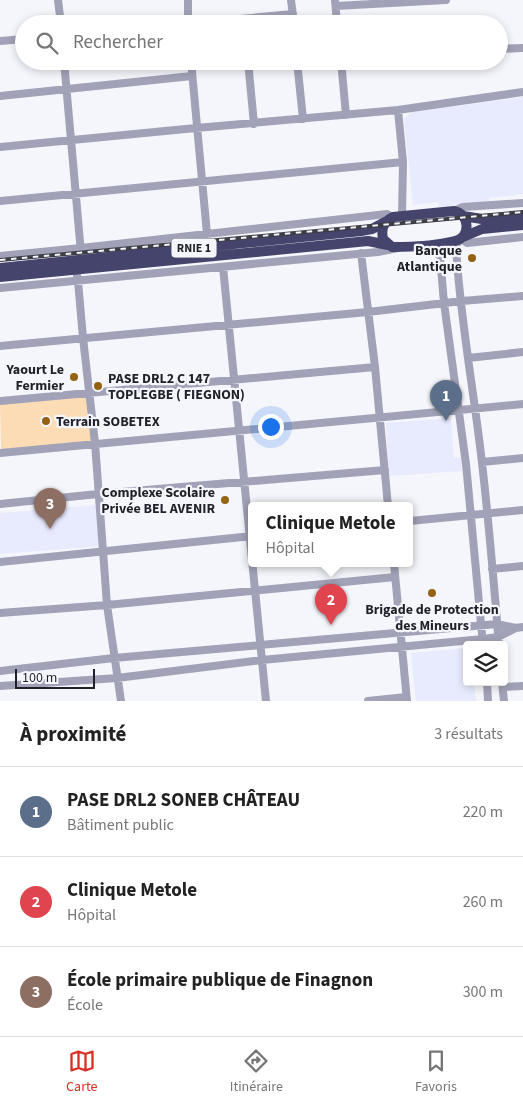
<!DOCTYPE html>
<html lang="fr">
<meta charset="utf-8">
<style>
:root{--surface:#fff;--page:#f6f6f6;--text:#222;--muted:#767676;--line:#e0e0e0;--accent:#d93025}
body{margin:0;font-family:"Source Sans 3",sans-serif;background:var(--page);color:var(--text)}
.controls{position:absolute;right:15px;bottom:15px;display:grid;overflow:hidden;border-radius:5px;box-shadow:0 2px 8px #0003}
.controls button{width:45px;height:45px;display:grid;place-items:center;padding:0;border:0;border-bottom:1px solid var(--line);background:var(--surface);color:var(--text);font:25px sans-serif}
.scale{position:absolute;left:15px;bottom:12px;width:80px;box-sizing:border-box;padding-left:5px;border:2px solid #1f2029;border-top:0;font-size:14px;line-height:18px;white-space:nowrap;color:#1f2029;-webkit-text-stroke:4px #f5f6fb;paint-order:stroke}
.you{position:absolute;left:270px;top:426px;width:18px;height:18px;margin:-12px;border:4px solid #fff;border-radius:50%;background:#1a73e8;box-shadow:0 0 0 8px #1a73e833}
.badge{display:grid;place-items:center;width:32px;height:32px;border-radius:50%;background:var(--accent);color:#fff;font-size:16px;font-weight:700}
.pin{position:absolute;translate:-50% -41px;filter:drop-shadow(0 1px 2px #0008)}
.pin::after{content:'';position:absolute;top:26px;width:18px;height:15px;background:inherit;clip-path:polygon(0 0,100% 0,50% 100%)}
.popup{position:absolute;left:248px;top:502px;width:165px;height:65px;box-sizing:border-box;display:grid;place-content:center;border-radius:5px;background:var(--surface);filter:drop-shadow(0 1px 4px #0005);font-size:16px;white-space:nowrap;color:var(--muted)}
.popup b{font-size:19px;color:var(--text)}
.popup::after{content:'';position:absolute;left:50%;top:100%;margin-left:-10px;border:10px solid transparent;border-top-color:var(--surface)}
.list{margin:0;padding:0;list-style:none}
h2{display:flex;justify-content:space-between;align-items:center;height:65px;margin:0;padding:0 20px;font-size:21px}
h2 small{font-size:16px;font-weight:400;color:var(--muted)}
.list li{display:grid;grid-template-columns:32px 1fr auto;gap:15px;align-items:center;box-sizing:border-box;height:90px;padding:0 20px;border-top:1px solid var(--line)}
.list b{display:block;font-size:19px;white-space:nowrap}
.list p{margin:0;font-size:16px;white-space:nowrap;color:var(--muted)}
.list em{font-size:16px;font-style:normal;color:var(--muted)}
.icon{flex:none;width:28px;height:28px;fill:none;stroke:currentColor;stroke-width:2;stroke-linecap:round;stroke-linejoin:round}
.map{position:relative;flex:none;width:523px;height:701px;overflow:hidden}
.search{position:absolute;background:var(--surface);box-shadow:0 2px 8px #0003;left:15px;right:15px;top:15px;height:55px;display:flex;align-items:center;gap:12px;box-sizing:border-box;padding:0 18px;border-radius:28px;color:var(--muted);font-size:19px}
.sheet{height:335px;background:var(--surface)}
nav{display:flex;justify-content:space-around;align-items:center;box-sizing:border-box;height:70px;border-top:1px solid var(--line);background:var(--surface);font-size:14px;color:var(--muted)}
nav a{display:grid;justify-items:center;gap:2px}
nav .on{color:var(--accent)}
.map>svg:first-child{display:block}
</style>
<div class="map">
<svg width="523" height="701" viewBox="0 0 523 701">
<rect width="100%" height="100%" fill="#f5f6fb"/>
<path fill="#e8eafe" d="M 523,97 L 523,194 L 489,198 L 489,202 L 439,207 L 438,202 L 413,205 L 404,119 L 412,112 Z
M 451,418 L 454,458 L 461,457 L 462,471 L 389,476 L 386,423 Z
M 98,505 L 101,546 L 0,554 L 0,513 Z
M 467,648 L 467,682 L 474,682 L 476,701 L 416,701 L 411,653 Z"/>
<path fill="#fcdcb4" d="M 90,396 L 95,444 L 1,450 L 0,404 Z"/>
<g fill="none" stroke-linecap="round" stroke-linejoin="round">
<path stroke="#a1a2b7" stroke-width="8" d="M 58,0 L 61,24
M 291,0 L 294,24
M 335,0 L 337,24
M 336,6 L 446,0
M 185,24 L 293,14
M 188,24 L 188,0
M 0,41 L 24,39
M 499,49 L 523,48
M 64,61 L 81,253
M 191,61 L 207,234
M 248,61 L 254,124
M 297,61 L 303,119
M 341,61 L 346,115
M 0,96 L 192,76
M 398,110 L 403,162 L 402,216
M 0,147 L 196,128 L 398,110 L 523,92
M 0,201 L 403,162
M 454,211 L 463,207 L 523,203
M 461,239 L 467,243 L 523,237
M 458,241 L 456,247 C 460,319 474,391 482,463 C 489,523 494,584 499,645
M 426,245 L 440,256 L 444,303 L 466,464 L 483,645
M 361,253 L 375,367 L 388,506
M 0,256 L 81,248 L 387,214 L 393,217
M 223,267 L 266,701
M 76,269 L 78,281 L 83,338 L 95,443 L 107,605 L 121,701
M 0,288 L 378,252 L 398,248
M 0,346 L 368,312 L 462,301 L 523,296
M 468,358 L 523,352
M 0,401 L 375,367
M 0,453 L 523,404
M 482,462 L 523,458
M 0,504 L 98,494 L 385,470
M 410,521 L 523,510
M 0,562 L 252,536
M 394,564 L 407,701
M 492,569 L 523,566
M 0,613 L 107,605 L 395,577
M 0,671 L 114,658 L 497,624 L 516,628 L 523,627
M 487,682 L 488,701
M 502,683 L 504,701
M 0,686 L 117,678 L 262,660 L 483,639 L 498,637 L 516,628
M 503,687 L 523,686
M 368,701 L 406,697"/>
<path stroke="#44446c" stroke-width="10" d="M 454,211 C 470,214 471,237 455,241 C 435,246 412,247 392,247 L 383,239 C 381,229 383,222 393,217 Z
M 463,216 L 482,219 L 523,216
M 463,237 L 482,229 L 523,225
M 0,268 L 361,231 L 372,229 L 387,221
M 0,277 L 368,241 L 388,245"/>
<defs>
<path id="rail" d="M 0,260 L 523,212"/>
</defs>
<use href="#rail" stroke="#3c3d45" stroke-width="4"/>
<use href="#rail" stroke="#f5f6fb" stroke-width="2" stroke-dasharray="5.5" stroke-linecap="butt"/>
</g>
<g fill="#936212" stroke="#f5f6fb" stroke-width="2">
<circle cx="472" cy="258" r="5"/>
<circle cx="74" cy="377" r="5"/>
<circle cx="98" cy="386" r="5"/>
<circle cx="46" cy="421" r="5"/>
<circle cx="225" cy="500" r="5"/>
<circle cx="432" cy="593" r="5"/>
</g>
<g text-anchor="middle" stroke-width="4.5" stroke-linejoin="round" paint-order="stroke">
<rect fill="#f5f6fb" stroke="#5f6068" stroke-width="1" x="171.5" y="238.5" width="45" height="19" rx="4"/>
<g font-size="12" font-weight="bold" fill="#1f2029">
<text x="194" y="252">RNIE 1</text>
</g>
<g font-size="14" font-weight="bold" fill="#1f2029" stroke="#f5f6fb" text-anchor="end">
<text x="462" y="255">Banque<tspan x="462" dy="16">Atlantique</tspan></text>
<text x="64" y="374">Yaourt Le<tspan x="64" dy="16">Fermier</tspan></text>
<text x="108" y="383" text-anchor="start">PASE DRL2 C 147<tspan x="108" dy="16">TOPLEGBE ( FIEGNON)</tspan></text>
<text x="56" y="426" text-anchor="start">Terrain SOBETEX</text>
<text x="215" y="497">Complexe Scolaire<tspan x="215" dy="16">Privée BEL AVENIR</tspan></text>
<text x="432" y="614" text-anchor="middle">Brigade de Protection<tspan x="432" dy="16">des Mineurs</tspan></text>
</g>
</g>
</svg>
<div class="controls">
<button><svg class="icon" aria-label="layers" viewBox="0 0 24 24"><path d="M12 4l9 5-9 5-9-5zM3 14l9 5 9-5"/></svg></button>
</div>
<div class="scale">100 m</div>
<div class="you"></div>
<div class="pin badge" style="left:446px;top:421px;background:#5c6f8a">1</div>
<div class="pin badge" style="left:331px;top:625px;background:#e0444e">2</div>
<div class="popup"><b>Clinique Metole</b>Hôpital</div>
<div class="pin badge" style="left:50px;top:529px;background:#8d6e63">3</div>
<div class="search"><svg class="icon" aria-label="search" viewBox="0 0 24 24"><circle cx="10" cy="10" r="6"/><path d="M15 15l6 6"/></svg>Rechercher</div>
</div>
<section class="sheet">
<h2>À proximité<small>3 résultats</small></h2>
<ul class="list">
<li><span class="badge" style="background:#5c6f8a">1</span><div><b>PASE DRL2 SONEB CHÂTEAU</b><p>Bâtiment public</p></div><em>220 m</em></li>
<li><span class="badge" style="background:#e0444e">2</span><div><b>Clinique Metole</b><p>Hôpital</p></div><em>260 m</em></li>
<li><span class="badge" style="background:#8d6e63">3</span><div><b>École primaire publique de Finagnon</b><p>École</p></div><em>300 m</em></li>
</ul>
</section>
<nav>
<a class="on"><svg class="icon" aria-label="map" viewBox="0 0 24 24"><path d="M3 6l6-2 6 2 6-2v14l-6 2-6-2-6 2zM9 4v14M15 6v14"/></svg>Carte</a>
<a><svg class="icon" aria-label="directions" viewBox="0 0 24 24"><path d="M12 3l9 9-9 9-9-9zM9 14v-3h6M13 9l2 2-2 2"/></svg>Itinéraire</a>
<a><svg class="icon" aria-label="saved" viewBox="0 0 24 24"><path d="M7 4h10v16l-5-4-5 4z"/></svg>Favoris</a>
</nav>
